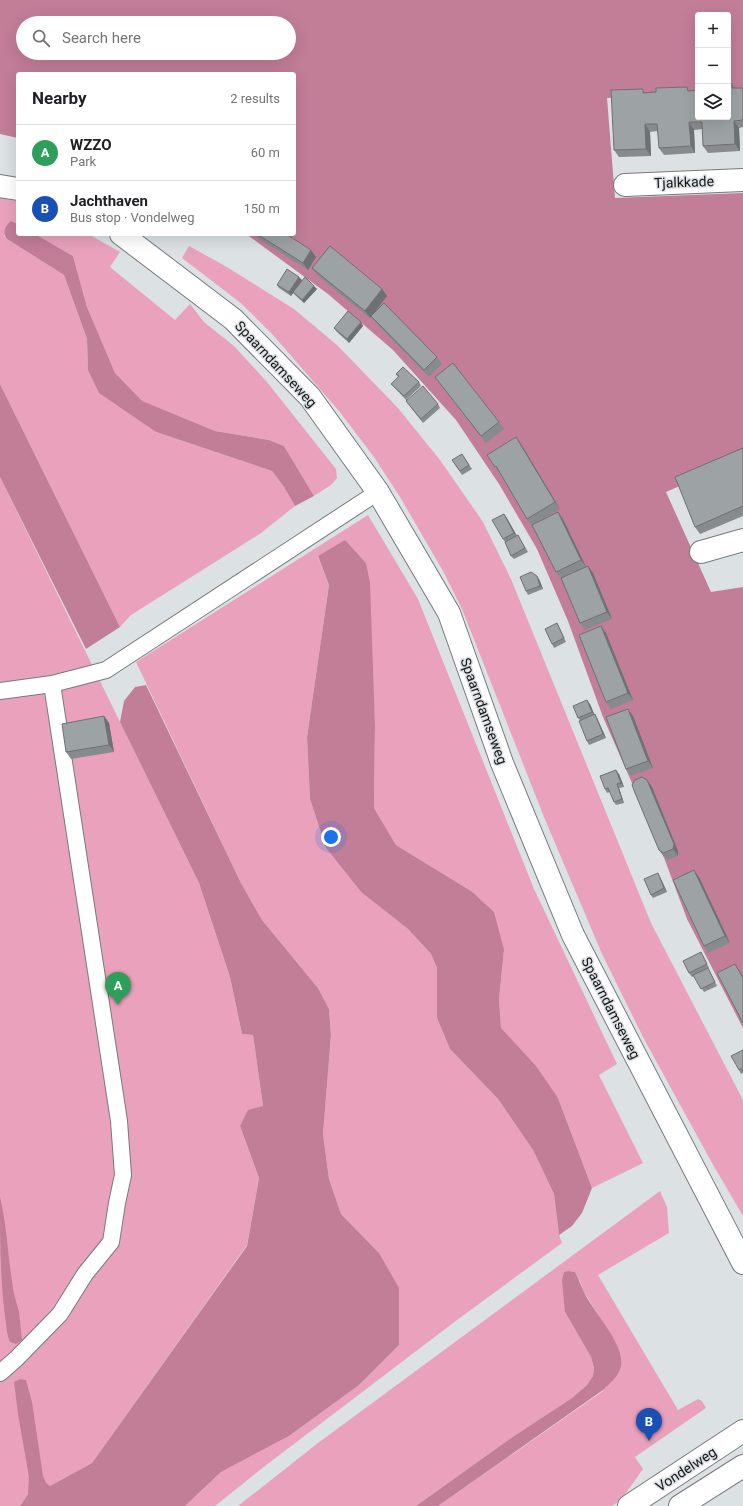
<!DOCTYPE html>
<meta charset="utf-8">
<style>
:root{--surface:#fff;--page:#f2f2f2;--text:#202124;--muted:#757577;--line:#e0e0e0;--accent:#bf3877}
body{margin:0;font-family:Roboto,sans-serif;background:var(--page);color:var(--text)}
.controls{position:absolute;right:12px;top:12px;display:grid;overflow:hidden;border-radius:4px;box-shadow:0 4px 16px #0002}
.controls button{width:36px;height:36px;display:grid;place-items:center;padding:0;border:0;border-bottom:1px solid var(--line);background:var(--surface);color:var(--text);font:20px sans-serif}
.you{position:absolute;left:331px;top:837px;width:14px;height:14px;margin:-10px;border:3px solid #fff;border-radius:50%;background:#1a73e8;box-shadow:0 0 0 6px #1a73e833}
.badge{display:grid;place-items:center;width:26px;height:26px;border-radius:50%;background:var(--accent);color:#fff;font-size:13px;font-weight:700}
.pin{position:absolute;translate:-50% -33px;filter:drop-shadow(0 1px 2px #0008)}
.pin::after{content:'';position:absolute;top:21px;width:14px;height:12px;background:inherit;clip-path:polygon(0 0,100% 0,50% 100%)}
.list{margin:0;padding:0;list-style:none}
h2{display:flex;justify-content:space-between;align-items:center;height:52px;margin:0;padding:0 16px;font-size:17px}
h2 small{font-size:13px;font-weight:400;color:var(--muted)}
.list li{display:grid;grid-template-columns:26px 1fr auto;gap:12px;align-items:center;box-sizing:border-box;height:56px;padding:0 16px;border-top:1px solid var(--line)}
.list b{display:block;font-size:15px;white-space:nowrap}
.list p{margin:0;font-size:13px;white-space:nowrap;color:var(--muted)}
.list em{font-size:13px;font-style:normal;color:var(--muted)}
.icon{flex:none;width:22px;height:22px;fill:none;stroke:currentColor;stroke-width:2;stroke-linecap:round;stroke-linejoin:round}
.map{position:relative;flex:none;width:743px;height:1506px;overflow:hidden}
.search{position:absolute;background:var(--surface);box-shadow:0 4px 16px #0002;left:16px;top:16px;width:280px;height:44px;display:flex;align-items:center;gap:10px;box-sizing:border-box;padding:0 14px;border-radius:22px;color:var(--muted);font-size:15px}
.panel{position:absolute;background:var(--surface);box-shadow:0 4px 16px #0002;left:16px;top:72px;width:280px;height:164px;border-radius:4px}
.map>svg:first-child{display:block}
</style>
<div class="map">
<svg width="743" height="1506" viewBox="0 0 743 1506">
<rect width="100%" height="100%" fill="#dce1e4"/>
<path fill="#eaa2bc" d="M 0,198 L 18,201 L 18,224 L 14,222 L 4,236 L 7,239 L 64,275 L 87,339 L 88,370 L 156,432 L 272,471 L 284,487 L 295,506 L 261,533 L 131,615 L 120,627 L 0,384 Z
M 35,234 L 88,234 L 120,252 L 110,267 L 175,320 L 190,304 L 204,322 L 234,346 L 267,382 L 336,469 L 337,478 L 331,485 L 314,496 L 284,446 L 269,440 L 215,431 L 142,402 L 115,373 L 87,307 L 73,256 Z
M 189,246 L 227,267 L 294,309 L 337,345 L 398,408 L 440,460 L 483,522 L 511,579 L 651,923 L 743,1100 L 743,1216 L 712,1163 L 644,1039 L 602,954 L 544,817 L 462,609 L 443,571 L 400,497 L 374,457 L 339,411 L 273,335 L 242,304 L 182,258 Z
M 0,477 L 199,883 L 230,977 L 242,1034 L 253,1035 L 263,1106 L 240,1126 L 259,1178 L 247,1245 L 92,1463 L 50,1486 L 28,1494 L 20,1506 L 0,1506 Z
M 368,515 L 418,599 L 534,889 L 617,1064 L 599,1075 L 643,1163 L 592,1188 L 558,1098 L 501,1028 L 499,999 L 504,950 L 471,891 L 396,845 L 374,808 L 375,725 L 366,563 L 345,541 L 318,557 L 329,585 L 307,737 L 310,799 L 326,848 L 361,892 L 408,929 L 431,954 L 437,968 L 437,1018 L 450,1049 L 498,1099 L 533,1150 L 554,1194 L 559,1235 L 562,1243 L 457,1320 L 265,1466 L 215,1506 L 185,1506 L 221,1472 L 289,1436 L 359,1385 L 399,1345 L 379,1253 L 341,1214 L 329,1179 L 323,1134 L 331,1035 L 329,1009 L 318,988 L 262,920 L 241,883 L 136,662 Z
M 660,1191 L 667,1207 L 669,1233 L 598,1275 L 678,1410 L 698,1399 L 702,1401 L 706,1408 L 635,1457 L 643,1469 L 621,1500 L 612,1506 L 438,1506 L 603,1391 L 615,1342 L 584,1292 L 580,1281 L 575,1272 L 569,1271 L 565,1312 L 591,1357 L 594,1368 L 593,1376 L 587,1385 L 572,1398 L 514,1436 L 416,1506 L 238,1506 L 318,1443 Z"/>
<path fill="#c27d97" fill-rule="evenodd" d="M 0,0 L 743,0 L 743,92 L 728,92 L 728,15 L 698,15 L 698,94 L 607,98 L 615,198 L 743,193 L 743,458 L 666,492 L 711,592 L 743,587 L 743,1028 L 687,919 L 660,847 L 603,717 L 568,621 L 537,549 L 499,484 L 456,420 L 393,350 L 328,294 L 246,234 L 294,234 L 294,74 L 18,74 L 18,138 L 0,134 ZM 23,23 L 289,23 L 289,53 L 23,53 Z
M 11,221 L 18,224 L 18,234 L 35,234 L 73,256 L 87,307 L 115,373 L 142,401 L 215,431 L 269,440 L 284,446 L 314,496 L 295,506 L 284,487 L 272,471 L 156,432 L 99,393 L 88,370 L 87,339 L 64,275 L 7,239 C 2,233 5,226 11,221 Z
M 0,384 L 120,627 L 86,649 L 0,477 Z
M 345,540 L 366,563 L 370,583 L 375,725 L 374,808 L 396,845 L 471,891 L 494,912 L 504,950 L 499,999 L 501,1028 L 536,1066 L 558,1098 L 592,1188 L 582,1213 L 572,1226 L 559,1235 L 554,1194 L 533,1150 L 498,1099 L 450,1049 L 437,1018 L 437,968 L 431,954 L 408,929 L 361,892 L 326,848 L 310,799 L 307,737 L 329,585 L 318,556 Z
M 146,685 L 241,883 L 262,920 L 318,988 L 329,1009 L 331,1035 L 323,1134 L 329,1179 L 341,1214 L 379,1253 L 399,1288 L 399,1345 L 359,1385 L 289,1436 L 221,1472 L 185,1506 L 20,1506 L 28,1494 L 29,1477 L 18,1414 L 14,1382 L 20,1379 L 26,1380 L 32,1402 L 43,1476 L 46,1483 L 50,1486 L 92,1463 L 247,1246 L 259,1178 L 240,1126 L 248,1110 L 263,1106 L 253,1035 L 242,1034 L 230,977 L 199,883 L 120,722 L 124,701 L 135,687 Z
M 0,1197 C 7,1226 8,1258 13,1288 C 14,1296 17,1304 19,1312 C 20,1321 21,1331 22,1340 L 16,1344 L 10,1342 C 7,1335 7,1330 6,1324 C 0,1283 0,1238 0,1197 Z
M 569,1271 L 575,1272 C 579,1279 581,1286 584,1292 C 593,1312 625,1344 621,1366 C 619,1376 610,1383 603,1390 L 438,1506 L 416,1506 L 514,1436 L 572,1398 L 587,1385 L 593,1376 L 594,1368 L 591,1357 L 565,1312 L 562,1280 L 564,1272 Z"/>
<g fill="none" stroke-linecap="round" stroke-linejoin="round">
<defs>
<path id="service" d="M 0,691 L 52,684 L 106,670 L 378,492
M 0,1373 L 16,1359 L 60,1314 L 85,1274 L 111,1242 L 117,1203 L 123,1175 L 119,1121 L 52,684"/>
<path id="minor" d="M 625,185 L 743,180
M 701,552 L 743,540"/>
<path id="tertiary" d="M 0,186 L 18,189
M 121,234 L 233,319 L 310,397 L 378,492 L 449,613 L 502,763 L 573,935 L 743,1263"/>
<path id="primary" d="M 629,1506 L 743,1431
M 680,1506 L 743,1466"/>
</defs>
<use href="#service" stroke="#767a7d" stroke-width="18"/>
<use href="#minor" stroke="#767a7d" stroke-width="24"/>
<use href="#tertiary" stroke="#767a7d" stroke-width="24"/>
<use href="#primary" stroke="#767a7d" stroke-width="24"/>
<use href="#service" stroke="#fff" stroke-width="16"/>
<use href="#minor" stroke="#fff" stroke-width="22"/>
<use href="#tertiary" stroke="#fff" stroke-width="22"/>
<use href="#primary" stroke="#fff" stroke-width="22"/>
</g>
<path fill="#878b8d" d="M 732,84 L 735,88 L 743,88 L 743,127 L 739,128 L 740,151 L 708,153 L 703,146 L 703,129 L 694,130 L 695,153 L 664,155 L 659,148 L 658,131 L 650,132 L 651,156 L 619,157 L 614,150 L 645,92 L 698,90 Z
M 254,234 L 291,234 L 290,236 L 316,257 L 308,270 L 256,237 Z
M 312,268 L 382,289 L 387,296 L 375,312 L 437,357 L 442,364 L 429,377 L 376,323 L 371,316 L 370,318 L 317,275 Z
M 302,280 L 299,285 L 314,286 L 317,289 L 304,303 L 295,295 L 293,293 L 291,296 L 279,288 L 277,285 Z
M 361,322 L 363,326 L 349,343 L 337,332 L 334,328 Z
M 396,374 L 419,382 L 421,386 L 407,399 L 438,404 L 440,408 L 423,423 L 408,404 L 406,401 L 406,400 L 394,387 L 391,384 L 398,377 Z
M 435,377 L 499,422 L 504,429 L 486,443 Z
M 521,444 L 560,509 L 533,525 L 563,519 L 586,567 L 588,566 L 593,573 L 612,619 L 585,630 L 580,623 L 561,579 L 556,572 L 532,525 L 532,526 L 527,519 L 501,474 L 495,467 Z
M 743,448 L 743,516 L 700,534 L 695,527 Z
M 462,454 L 472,469 L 462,475 L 452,460 Z
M 504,514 L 517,536 L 518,535 L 520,539 L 528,552 L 514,559 L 511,556 L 505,542 L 503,539 Z
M 539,579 L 543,589 L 528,595 L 526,591 Z
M 557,623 L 559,627 L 566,642 L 554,648 L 552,644 Z
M 606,633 L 633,700 L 611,709 L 606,702 Z
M 590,704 L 594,714 L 597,718 L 606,738 L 589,745 L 587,741 L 580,720 L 578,718 Z
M 104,716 L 109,723 L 114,752 L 71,759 L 66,752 Z
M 633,716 L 653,768 L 631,776 L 626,769 Z
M 619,774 L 624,787 L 619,788 L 624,803 L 616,805 L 614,802 L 610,792 L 607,793 L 605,789 Z
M 647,780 L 652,787 L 678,851 L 678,856 L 668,860 L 664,857 L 659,850 Z
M 660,877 L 667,892 L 653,898 L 651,895 Z
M 699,877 L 730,943 L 708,953 L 704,946 Z
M 701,952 L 709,968 L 708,968 L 717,986 L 704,992 L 694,976 L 692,977 L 689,973 Z
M 743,1050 L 743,1073 L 741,1074 L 739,1070 Z"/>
<path fill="#6e7173" d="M 734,121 L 739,128 L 740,151 L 735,144 Z
M 689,122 L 694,130 L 695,153 L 691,146 Z
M 645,124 L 650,132 L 651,156 L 646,149 Z
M 284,234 L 291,234 L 288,239 Z
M 311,250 L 316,257 L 308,270 L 303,263 Z
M 299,277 L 302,280 L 291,296 L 289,292 Z
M 314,286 L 317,289 L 304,303 L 302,300 Z
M 382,289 L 387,296 L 370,318 L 365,311 Z
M 361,322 L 363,326 L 349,343 L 347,339 Z
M 516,437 L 521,444 L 560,509 L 555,502 Z
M 558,512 L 563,519 L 586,567 L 581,560 Z
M 504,514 L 507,518 L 517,536 L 514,533 Z
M 588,566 L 593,573 L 612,619 L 607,612 Z
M 537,576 L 539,579 L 543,589 L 540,586 Z
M 601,626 L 606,633 L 633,700 L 628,693 Z
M 587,700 L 590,704 L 595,716 L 592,712 Z
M 628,709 L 633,716 L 653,768 L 648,761 Z
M 595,714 L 597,718 L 606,738 L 603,734 Z
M 104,716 L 109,723 L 114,752 L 109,745 Z
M 616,770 L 619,774 L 624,787 L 621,783 Z
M 647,780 L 652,787 L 678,851 L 678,856 L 673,849 Z
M 617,784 L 619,788 L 624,803 L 622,799 Z
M 694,870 L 699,877 L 730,943 L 725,936 Z
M 658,873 L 660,877 L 667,892 L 664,888 Z
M 735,964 L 743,976 L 743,978 Z"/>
<path fill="#9da2a4" stroke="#6e7173" d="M 732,84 L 732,88 L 743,88 L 743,120 L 734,121 L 735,144 L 703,146 L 702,122 L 689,122 L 691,146 L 659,148 L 657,124 L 645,124 L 646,149 L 614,150 L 611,90 L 643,89 L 643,93 L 656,92 L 656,88 L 687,87 L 688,91 L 698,90 L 698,117 L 728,117 L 728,85 Z
M 257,234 L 286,234 L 311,250 L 303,263 Z
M 330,246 L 382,289 L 365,311 L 312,268 Z
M 287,269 L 299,277 L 289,292 L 277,285 Z
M 305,277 L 314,286 L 302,300 L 293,292 Z
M 384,303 L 437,357 L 424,370 L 371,316 Z
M 348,311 L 361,322 L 347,339 L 334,328 Z
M 453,363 L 499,422 L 481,436 L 435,377 Z
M 403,367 L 419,382 L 404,396 L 391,384 L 399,376 L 396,374 Z
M 423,386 L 438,404 L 421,419 L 406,401 Z
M 516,437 L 555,502 L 527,519 L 496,466 L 495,467 L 487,455 Z
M 743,448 L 743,506 L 695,527 L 675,477 Z
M 462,454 L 469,465 L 460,471 L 452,460 Z
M 558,512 L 581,560 L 556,572 L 532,525 Z
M 504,514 L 514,533 L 503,539 L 492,520 Z
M 518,535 L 525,548 L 511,556 L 505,542 Z
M 588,566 L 607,612 L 580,623 L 561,578 Z
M 531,572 L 537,576 L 540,586 L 526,591 L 520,577 Z
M 557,623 L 564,638 L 552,644 L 545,629 Z
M 601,626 L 628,693 L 606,702 L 579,635 Z
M 587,700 L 592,712 L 578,718 L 573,706 Z
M 628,709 L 648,761 L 626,769 L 606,717 Z
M 595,714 L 603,734 L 587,741 L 579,721 Z
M 104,716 L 109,745 L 66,752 L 62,724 Z
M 616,770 L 621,783 L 617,784 L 622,799 L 614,802 L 608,788 L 605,789 L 600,776 Z
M 642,777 L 647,780 L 674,844 L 673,849 L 663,853 L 659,850 L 635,793 L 632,785 L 635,780 Z
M 694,870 L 725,936 L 704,946 L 673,880 Z
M 658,873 L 664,888 L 651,895 L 644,879 Z
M 701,952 L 707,964 L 689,973 L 683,961 Z
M 735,964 L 743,978 L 743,1023 L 717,973 Z
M 708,968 L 715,982 L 701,989 L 693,975 Z
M 743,1050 L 743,1068 L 739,1070 L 731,1056 Z"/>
<g text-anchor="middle" stroke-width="3" stroke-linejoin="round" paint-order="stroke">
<g font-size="14" fill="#141516" stroke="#dce1e4">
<text transform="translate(684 182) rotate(-2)" y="5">Tjalkkade</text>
<text transform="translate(276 364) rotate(47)" y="5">Spaarndamseweg</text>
<text transform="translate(484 711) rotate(70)" y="5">Spaarndamseweg</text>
<text transform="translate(611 1008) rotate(63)" y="5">Spaarndamseweg</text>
<text transform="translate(686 1469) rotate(-33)" y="5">Vondelweg</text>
</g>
</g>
</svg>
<div class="controls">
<button>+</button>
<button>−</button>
<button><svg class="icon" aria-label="layers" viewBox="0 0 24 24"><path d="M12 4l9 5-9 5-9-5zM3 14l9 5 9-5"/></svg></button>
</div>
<div class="you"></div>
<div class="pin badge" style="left:118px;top:1005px;background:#2e9e5b">A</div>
<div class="pin badge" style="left:649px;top:1441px;background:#1a4fb4">B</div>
<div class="search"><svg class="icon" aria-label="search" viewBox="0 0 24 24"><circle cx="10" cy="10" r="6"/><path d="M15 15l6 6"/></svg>Search here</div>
<section class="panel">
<h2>Nearby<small>2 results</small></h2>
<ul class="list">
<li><span class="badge" style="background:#2e9e5b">A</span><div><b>WZZO</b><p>Park</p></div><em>60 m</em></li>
<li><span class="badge" style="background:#1a4fb4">B</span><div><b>Jachthaven</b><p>Bus stop · Vondelweg</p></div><em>150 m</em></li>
</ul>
</section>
</div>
